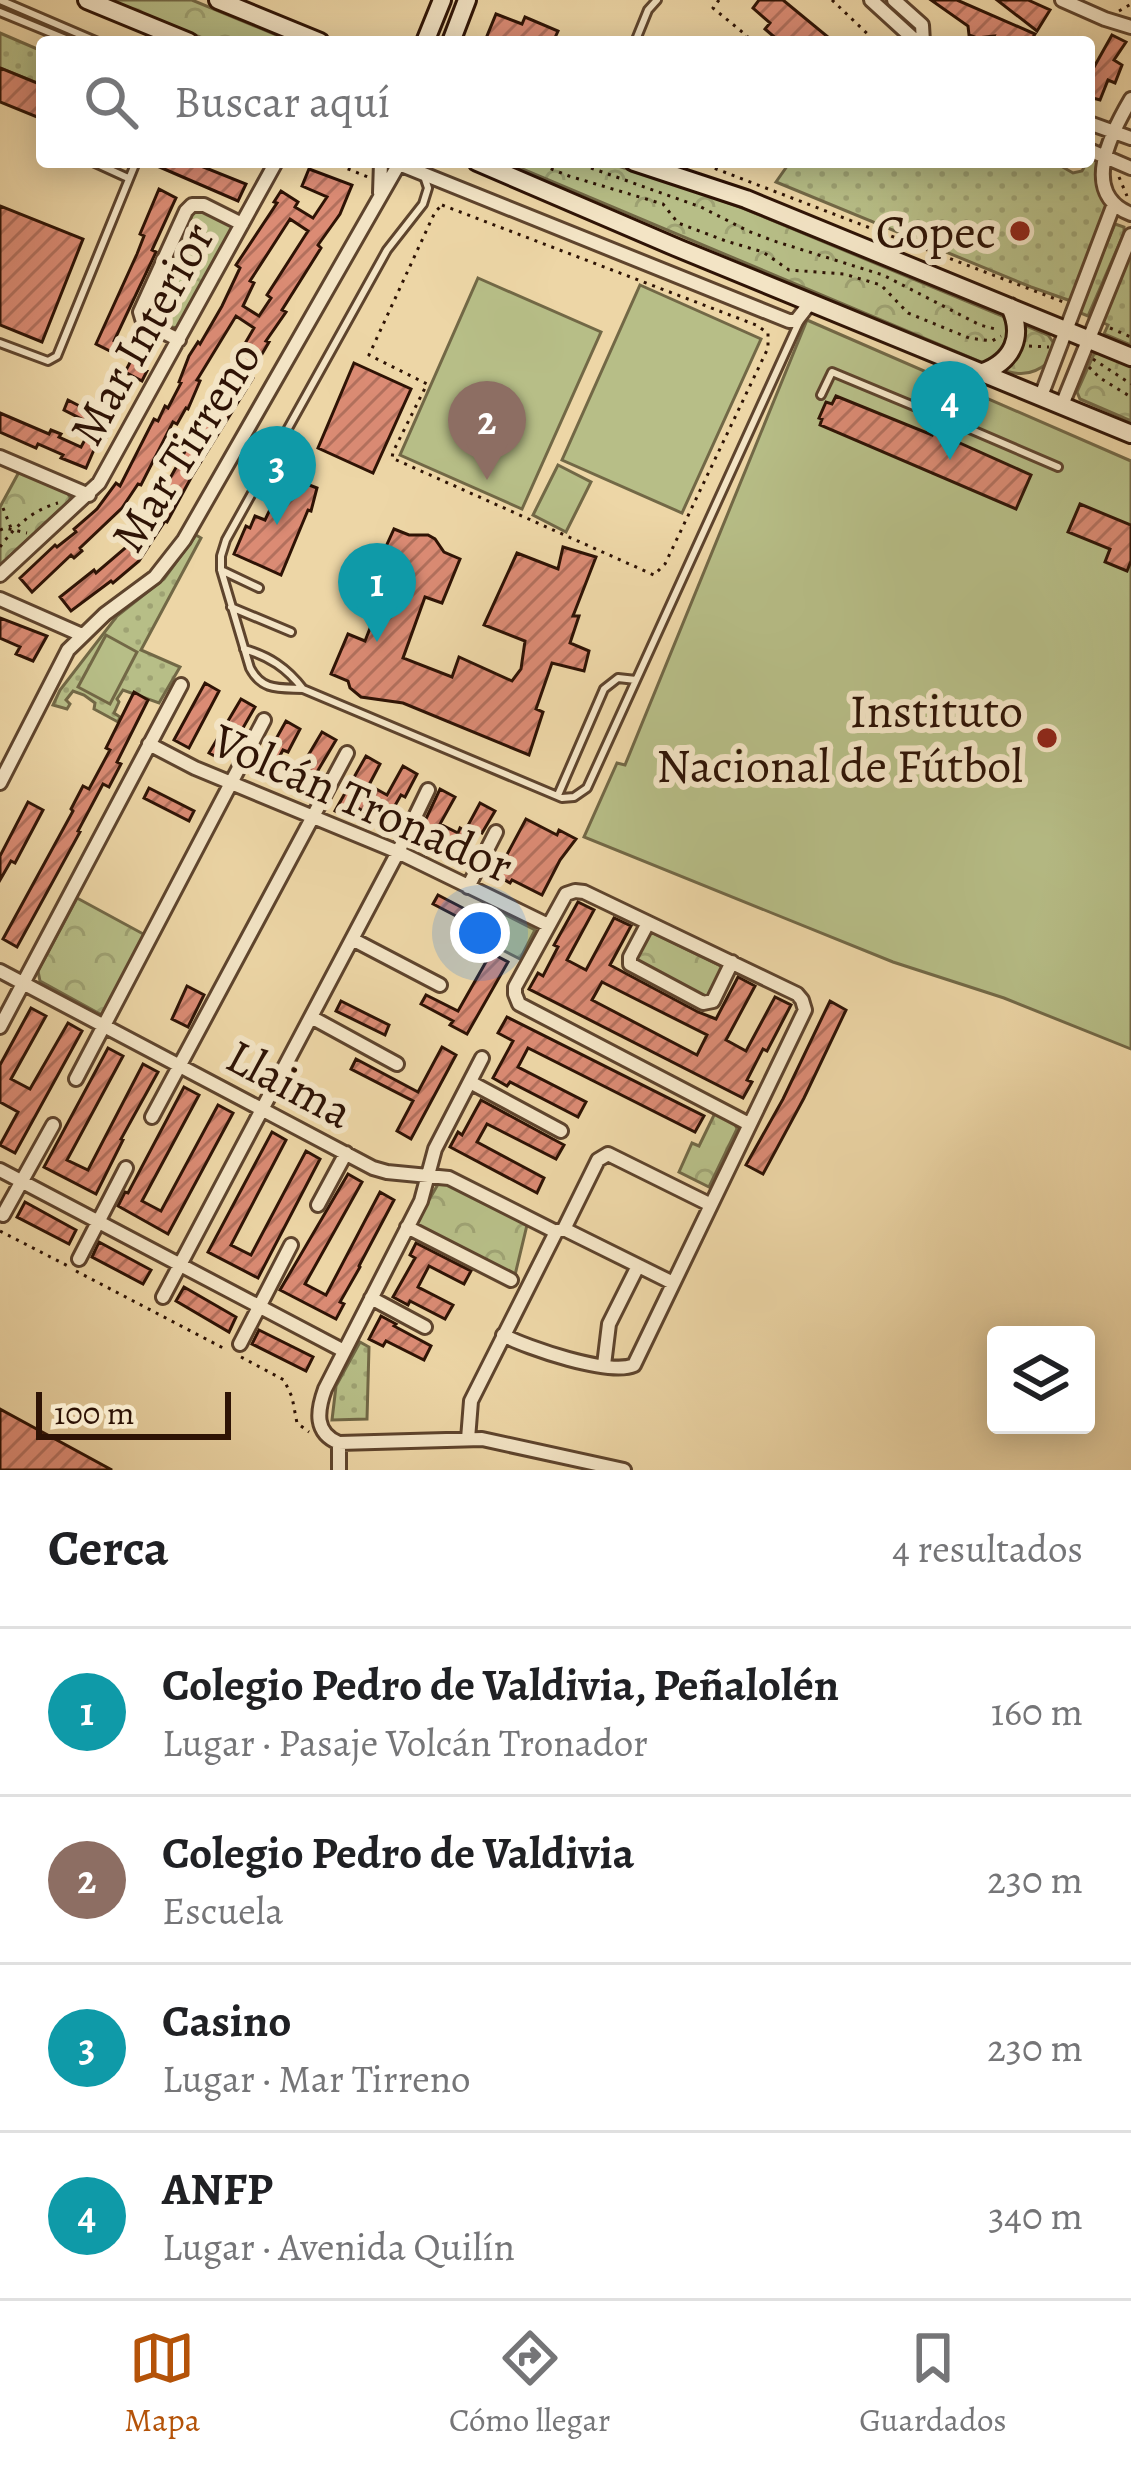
<!DOCTYPE html>
<html lang="es">
<meta charset="utf-8">
<style>
:root{--surface:#fff;--page:#f2f2f2;--text:#202124;--muted:#757577;--line:#e0e0e0;--accent:#b45309}
body{margin:0;font-family:Alegreya,serif;background:var(--page);color:var(--text)}
.controls{position:absolute;right:36px;bottom:36px;display:grid;overflow:hidden;border-radius:12px;box-shadow:0 6px 30px #0003}
.controls button{width:108px;height:108px;display:grid;place-items:center;padding:0;border:0;border-bottom:3px solid var(--line);background:var(--surface);color:var(--text);font:60px sans-serif}
.scale{position:absolute;left:36px;bottom:30px;width:195px;box-sizing:border-box;padding-left:12px;border:6px solid #2e1305;border-top:0;font-size:33px;line-height:42px;white-space:nowrap;color:#2e1305;-webkit-text-stroke:9px #f3e4c5;paint-order:stroke}
.you{position:absolute;left:480px;top:933px;width:42px;height:42px;margin:-30px;border:9px solid #fff;border-radius:50%;background:#1a73e8;box-shadow:0 0 0 18px #1a73e833}
.badge{display:grid;place-items:center;width:78px;height:78px;border-radius:50%;background:var(--accent);color:#fff;font-size:39px;font-weight:700}
.pin{position:absolute;translate:-50% -99px;filter:drop-shadow(0 3px 6px #0008)}
.pin::after{content:'';position:absolute;top:63px;width:42px;height:36px;background:inherit;clip-path:polygon(0 0,100% 0,50% 100%)}
.list{margin:0;padding:0;list-style:none}
h2{display:flex;justify-content:space-between;align-items:center;height:156px;margin:0;padding:0 48px;font-size:51px}
h2 small{font-size:39px;font-weight:400;color:var(--muted)}
.list li{display:grid;grid-template-columns:78px 1fr auto;gap:36px;align-items:center;box-sizing:border-box;height:168px;padding:0 48px;border-top:3px solid var(--line)}
.list b{display:block;font-size:45px;white-space:nowrap}
.list p{margin:0;font-size:39px;white-space:nowrap;color:var(--muted)}
.list em{font-size:39px;font-style:normal;color:var(--muted)}
.icon{flex:none;width:66px;height:66px;fill:none;stroke:currentColor;stroke-width:2;stroke-linecap:round;stroke-linejoin:round}
.map{position:relative;flex:none;width:1131px;height:1470px;overflow:hidden}
.search{position:absolute;background:var(--surface);box-shadow:0 6px 30px #0003;left:36px;right:36px;top:36px;height:132px;display:flex;align-items:center;gap:30px;box-sizing:border-box;padding:0 42px;border-radius:12px;color:var(--muted);font-size:45px}
.sheet{height:828px;background:var(--surface)}
nav{display:flex;justify-content:space-around;align-items:center;box-sizing:border-box;height:168px;border-top:3px solid var(--line);background:var(--surface);font-size:33px;color:var(--muted)}
nav a{display:grid;justify-items:center;gap:6px}
nav .on{color:var(--accent)}
.map>svg:first-child{display:block}
</style>
<div class="map">
<svg width="1131" height="1470" viewBox="0 0 1131 1470">
<defs>
<pattern id="grass-dots" width="8" height="8" patternUnits="userSpaceOnUse" patternTransform="scale(3)"><rect width="8" height="8" fill="#b7be87"/><path d="M2 2h.1M6 6h.1" fill="none" stroke="#9ea273" stroke-width="1.8" stroke-linecap="round"/></pattern>
<pattern id="park-crowns" width="20" height="18" patternUnits="userSpaceOnUse" patternTransform="scale(3)"><rect width="20" height="18" fill="#b7be87"/><path d="M2 6a3 3 0 1 1 6 0M12 15a3 3 0 1 1 6 0" fill="none" stroke="#9ea273"/></pattern>
<pattern id="building-hatch" width="6" height="6" patternUnits="userSpaceOnUse" patternTransform="scale(3)"><rect width="6" height="6" fill="#db8b74"/><path d="M-1 1l2-2M0 6l6-6M5 7l2-2" fill="none" stroke="#b2705d"/></pattern>
</defs>
<rect width="100%" height="100%" fill="#edd6a6"/>
<filter id="stains"><feTurbulence type="fractalNoise" baseFrequency=".00167" numOctaves="4"/><feColorMatrix values="0 0 0 0 .2 0 0 0 0 .09 0 0 0 0 .02 0 0 0 .5 -.17"/></filter>
<radialGradient id="worn" r=".72"><stop offset=".6" stop-color="#630" stop-opacity="0"/><stop offset="1" stop-color="#630" stop-opacity=".3"/></radialGradient>
<path fill="url(#grass-dots)" stroke="#726846" stroke-width="3" d="M 0,33 L 42,51 L 42,85 L 0,68 Z
M 1093,152 L 1110,207 L 1071,301 L 1031,287 L 776,182 L 790,162 L 1054,162 L 1073,173 L 1082,171 Z
M 1115,224 L 1124,227 L 1124,233 L 1088,316 L 1078,312 Z
M 1131,245 L 1131,345 L 1104,334 L 1108,325 L 1099,321 Z
M 196,535 L 201,538 L 141,650 L 180,667 L 159,703 L 123,690 L 117,699 L 119,702 L 114,713 L 120,717 L 118,722 L 94,709 L 95,703 L 84,695 L 73,691 L 66,700 L 70,704 L 67,709 L 53,705 L 60,690 L 117,616 L 164,579 Z
M 360,1342 L 369,1347 L 367,1419 L 332,1420 L 336,1386 Z"/>
<path fill="url(#park-crowns)" stroke="#726846" stroke-width="3" d="M 110,0 L 192,0 L 286,39 L 287,42 L 212,42 Z
M 506,162 L 605,162 L 670,182 L 740,207 L 1048,335 L 1055,345 L 1049,362 C 1025,382 1009,372 983,363 Z
M 198,210 L 209,211 L 233,227 L 178,328 L 164,326 L 145,316 L 146,306 L 191,212 Z
M 1101,353 L 1131,366 L 1131,421 L 1080,399 L 1077,392 L 1094,354 Z
M 19,472 L 66,491 L 70,497 L 70,504 L 0,568 L 0,507 Z
M 77,898 L 147,936 L 107,1014 L 100,1014 L 40,981 L 38,971 Z
M 502,913 L 535,930 L 520,959 L 487,942 Z
M 649,931 L 725,968 L 711,996 L 706,999 L 635,965 L 634,958 Z
M 715,1113 L 735,1124 L 737,1129 L 709,1187 L 679,1172 L 692,1143 L 699,1146 Z
M 441,1179 L 527,1225 L 515,1275 L 414,1226 Z"/>
<path fill="#b7be87" stroke="#726846" stroke-width="3" d="M 478,278 L 601,332 L 522,509 L 400,455 Z
M 640,285 L 761,339 L 682,513 L 562,460 Z
M 807,320 L 1131,461 L 1131,1049 L 1004,998 L 893,962 L 584,837 L 617,763 L 625,765 Z
M 558,465 L 591,482 L 566,532 L 533,515 Z
M 106,635 L 137,652 L 110,704 L 78,687 Z"/>
<path fill="url(#building-hatch)" stroke="#2e1305" stroke-width="3" fill-rule="evenodd" d="M 759,0 L 783,0 L 834,42 L 780,42 L 765,29 L 770,23 L 753,8 Z
M 931,0 L 957,0 L 1035,34 L 1030,42 L 991,42 L 994,36 L 977,38 L 969,35 L 968,26 Z
M 997,0 L 1028,0 L 1050,10 L 1037,31 Z
M 496,14 L 522,24 L 525,17 L 558,31 L 553,42 L 501,42 L 487,36 Z
M 1112,35 L 1126,42 L 1114,60 L 1122,65 L 1115,83 L 1108,80 L 1100,100 L 1089,97 L 1089,76 Z
M 0,68 L 42,85 L 42,119 L 0,102 Z
M 148,162 L 191,162 L 246,184 L 238,201 Z
M 309,169 L 352,185 L 340,214 L 318,245 L 321,248 L 282,310 L 286,312 L 266,341 L 269,342 L 249,376 L 253,378 L 192,476 L 167,522 L 165,521 L 139,561 L 113,583 L 111,581 L 71,611 L 60,597 L 94,570 L 96,573 L 130,544 L 128,542 L 144,520 L 146,521 L 192,439 L 239,362 L 236,359 L 254,328 L 236,316 L 197,380 L 200,381 L 188,409 L 186,408 L 177,424 L 173,422 L 141,485 L 138,484 L 122,508 L 80,548 L 82,551 L 74,558 L 71,555 L 32,592 L 20,578 L 55,545 L 57,547 L 76,532 L 74,529 L 97,509 L 116,483 L 120,486 L 154,419 L 158,421 L 165,406 L 168,408 L 181,383 L 179,382 L 189,356 L 198,342 L 200,344 L 222,306 L 240,268 L 236,265 L 277,203 L 274,202 L 281,191 L 298,202 L 295,207 L 313,218 L 327,197 L 302,186 ZM 290,219 L 308,231 L 267,295 L 271,298 L 259,316 L 243,306 L 254,283 L 250,281 Z
M 159,189 L 176,198 L 152,250 L 156,252 L 114,341 L 117,343 L 112,352 L 96,344 L 137,254 L 144,236 L 140,234 Z
M 0,206 L 83,239 L 42,342 L 0,325 Z
M 143,334 L 159,342 L 144,370 L 147,371 L 142,381 L 125,372 L 135,353 L 132,352 Z
M 354,363 L 411,389 L 373,473 L 318,448 Z
M 111,388 L 127,396 L 106,439 L 100,436 L 86,468 L 61,458 L 63,455 L 38,444 L 36,448 L 0,432 L 0,413 L 49,434 L 51,430 L 61,434 L 59,437 L 81,447 L 93,425 L 64,410 L 68,400 L 97,415 Z
M 836,396 L 932,435 L 933,431 L 1031,475 L 1016,509 L 820,425 L 822,419 L 819,418 L 826,402 L 832,404 Z
M 286,476 L 317,488 L 311,511 L 308,510 L 281,575 L 234,554 L 246,526 L 250,528 L 255,516 L 265,520 Z
M 1080,504 L 1131,525 L 1131,561 L 1127,571 L 1105,562 L 1110,549 L 1068,532 Z
M 394,529 L 409,535 L 428,535 L 435,539 L 444,552 L 460,559 L 442,603 L 425,597 L 403,658 L 452,677 L 459,657 L 512,681 L 521,669 L 525,641 L 484,625 L 517,553 L 558,569 L 563,547 L 596,557 L 573,616 L 579,616 L 570,643 L 589,651 L 584,671 L 552,663 L 536,709 L 543,712 L 529,755 L 403,703 L 361,697 L 350,688 L 348,681 L 331,674 L 348,634 L 365,641 L 389,580 L 374,573 Z
M 0,618 L 47,636 L 33,661 L 16,654 L 20,647 L 0,638 Z
M 205,683 L 219,691 L 189,748 L 174,740 Z
M 134,692 L 148,700 L 117,762 L 121,764 L 109,787 L 103,784 L 78,831 L 80,832 L 17,947 L 3,939 L 73,811 L 71,809 L 83,786 L 89,789 L 110,750 L 106,748 Z
M 241,699 L 255,707 L 224,761 L 209,753 Z
M 286,721 L 300,729 L 288,752 L 283,750 L 269,776 L 254,769 L 267,746 L 271,748 Z
M 322,732 L 336,740 L 304,794 L 290,786 Z
M 366,756 L 380,764 L 369,785 L 387,795 L 403,766 L 417,774 L 405,797 L 401,795 L 385,823 L 356,807 L 350,819 L 335,811 Z
M 149,788 L 194,811 L 189,821 L 144,798 Z
M 440,789 L 455,797 L 440,824 L 458,833 L 460,828 L 465,831 L 480,803 L 495,811 L 482,833 L 478,831 L 462,859 L 432,843 L 430,848 L 416,840 Z
M 28,802 L 43,810 L 15,863 L 11,861 L 0,880 L 0,856 Z
M 526,819 L 557,835 L 559,830 L 576,839 L 560,860 L 542,895 L 512,880 L 510,883 L 496,875 Z
M 438,895 L 486,920 L 481,929 L 433,904 Z
M 578,902 L 594,910 L 567,960 L 586,970 L 614,918 L 631,926 L 610,965 L 698,1012 L 716,1019 L 738,977 L 755,986 L 726,1040 L 746,1051 L 775,997 L 791,1005 L 767,1051 L 763,1049 L 747,1080 L 752,1082 L 743,1098 L 529,989 L 538,973 L 543,976 L 558,947 L 554,945 ZM 602,982 L 707,1035 L 697,1055 L 592,1000 Z
M 491,953 L 508,962 L 467,1034 L 450,1025 L 453,1021 L 421,1004 L 426,995 L 458,1011 Z
M 187,986 L 204,995 L 188,1027 L 172,1019 Z
M 341,1001 L 389,1025 L 385,1035 L 336,1011 Z
M 830,1001 L 846,1010 L 804,1098 L 763,1174 L 746,1165 L 783,1099 Z
M 31,1008 L 46,1016 L 11,1079 L 30,1089 L 68,1023 L 82,1031 L 15,1153 L 0,1145 L 18,1112 L 0,1102 L 0,1065 Z
M 507,1017 L 704,1116 L 695,1132 L 528,1048 L 518,1067 L 586,1102 L 578,1117 L 510,1082 L 507,1086 L 493,1078 L 513,1041 L 498,1033 Z
M 442,1047 L 456,1055 L 411,1139 L 397,1131 L 413,1101 L 351,1069 L 356,1059 L 418,1092 Z
M 108,1048 L 123,1056 L 67,1160 L 88,1170 L 143,1064 L 158,1072 L 121,1139 L 123,1140 L 96,1194 L 44,1167 Z
M 184,1087 L 199,1095 L 142,1201 L 161,1211 L 218,1105 L 233,1113 L 168,1234 L 118,1206 L 125,1192 L 128,1193 Z
M 481,1100 L 564,1145 L 556,1159 L 487,1124 L 477,1142 L 544,1178 L 537,1193 L 450,1147 L 458,1132 L 462,1135 Z
M 272,1132 L 286,1140 L 231,1245 L 251,1255 L 306,1151 L 320,1159 L 258,1278 L 208,1252 Z
M 348,1174 L 362,1182 L 305,1284 L 326,1295 L 380,1192 L 394,1200 L 359,1266 L 360,1267 L 340,1302 L 344,1304 L 336,1319 L 280,1290 Z
M 25,1202 L 76,1230 L 69,1244 L 17,1217 Z
M 99,1242 L 151,1270 L 143,1284 L 92,1257 Z
M 416,1243 L 471,1271 L 464,1284 L 429,1266 L 418,1287 L 453,1305 L 445,1319 L 410,1301 L 408,1305 L 393,1297 L 415,1258 L 410,1255 Z
M 184,1287 L 236,1317 L 229,1332 L 176,1301 Z
M 381,1316 L 396,1324 L 394,1326 L 431,1346 L 424,1360 L 386,1341 L 383,1346 L 369,1339 Z
M 259,1330 L 313,1357 L 306,1371 L 252,1344 Z
M 0,1409 L 112,1470 L 0,1470 Z"/>
<g fill="none" stroke-linecap="round" stroke-linejoin="round">
<defs>
<path id="lane" d="M 0,0 L 98,42
M 0,12 L 73,42
M 635,42 L 648,10 L 657,0
M 93,162 L 128,178
M 424,176 L 428,188 L 423,204 L 387,250 L 226,540 L 221,556 L 221,570 L 250,668 C 262,691 279,688 303,689 L 562,798 L 574,797 L 587,788 L 800,320
M 0,343 L 48,361 L 57,356 L 136,162
M 821,395 L 832,372 L 933,414 L 939,424 C 967,433 973,395 983,374
M 933,414 L 933,405 L 951,362
M 958,424 L 1058,467
M 221,570 L 259,588
M 231,607 L 291,632
M 244,649 C 269,656 287,668 303,689
M 558,795 L 604,689 L 618,678 L 636,680"/>
<path id="street" d="M 871,0 L 917,42
M 894,0 L 922,25 L 923,42
M 1062,0 L 1105,19 L 1131,27
M 1131,99 C 1111,133 1079,194 1131,214
M 1089,123 L 1131,138
M 1089,150 L 1131,168
M 394,162 L 789,321 L 796,321 L 810,303
M 380,193 L 381,162
M 179,340 L 143,322 L 140,312 L 186,211 L 192,205 L 204,205 L 242,224
M 1041,396 L 1114,204
M 1062,405 L 1131,235
M 0,457 L 89,495
M 0,575 L 99,483 L 276,162
M 0,599 L 82,635
M 149,744 L 195,768 L 398,852 L 548,925
M 0,783 L 68,650 L 105,614 L 155,577 L 184,540 L 400,162
M 468,887 L 496,832
M 648,923 L 630,957 L 630,964 L 703,1003 L 713,1001 L 732,962
M 352,939 L 440,985
M 0,971 L 373,1168 L 387,1172 L 449,1178 L 556,1232
M 311,1017 L 397,1064
M 0,1027 L 181,685
M 482,1058 L 435,1149 L 421,1201 L 325,1389 C 317,1411 314,1433 339,1443 L 482,1439 L 624,1470
M 76,1079 L 264,720
M 470,1082 L 561,1131
M 152,1117 L 347,753
M 0,1170 L 344,1351
M 318,1205 L 346,1153
M 3,1215 L 53,1125
M 407,1227 L 511,1280
M 564,1229 L 598,1160 L 608,1154 L 711,1205
M 557,1231 L 564,1229 L 673,1283
M 79,1259 L 126,1168
M 163,1297 L 398,852 L 428,790
M 371,1298 L 425,1327
M 503,1335 C 527,1348 610,1376 634,1365 L 805,1010 L 802,1000 L 797,994 L 584,892 L 575,891 L 566,894 L 515,987 L 515,994 L 519,1004 L 749,1124
M 240,1344 L 291,1245
M 604,1365 L 609,1324 L 638,1266
M 468,1439 L 471,1401 L 556,1232
M 339,1470 L 339,1443"/>
<path id="secondary" d="M 87,0 L 189,42
M 218,0 L 320,42
M 425,42 L 442,0
M 451,42 L 467,0
M 477,162 L 680,249 L 1131,434
M 634,162 L 746,199 L 1131,357
M 983,372 C 1013,361 1024,336 1010,307"/>
</defs>
<use href="#lane" stroke="#5e442d" stroke-width="12"/>
<use href="#street" stroke="#5e442d" stroke-width="18"/>
<use href="#secondary" stroke="#2e1305" stroke-width="22"/>
<path stroke="#2e1305" stroke-width="3" stroke-dasharray="3 6" stroke-linecap="butt" d="M 719,0 L 713,8 L 747,36 L 745,42
M 832,0 L 876,42
M 1119,11 L 1131,4
M 331,162 L 368,177
M 534,162 L 569,176 L 663,204 L 678,223 L 726,241 L 763,252 L 789,270 L 844,274 L 881,285 L 908,313 L 969,338 L 992,341 L 1001,336
M 574,162 L 701,207 L 748,231 L 774,241 L 883,275 L 980,325 L 999,330
M 698,162 L 1066,303
M 1119,177 L 1127,196
M 442,205 L 756,325 L 768,333 L 768,348 L 665,564 L 654,575 L 392,458 L 393,452 L 427,384 L 369,355 L 435,212 Z
M 1110,328 L 1131,337
M 1029,346 L 1049,347
M 1093,359 L 1131,384
M 1089,367 L 1100,378 L 1131,397
M 3,508 L 11,528
M 0,530 L 5,528 L 27,533
M 0,547 C 15,526 33,510 58,503
M 0,1231 L 68,1266
M 76,1271 L 227,1350
M 241,1357 L 284,1380 L 292,1397 L 297,1423 L 309,1432"/>
<use href="#lane" stroke="#f3e4c5" stroke-width="6"/>
<use href="#street" stroke="#f3e4c5" stroke-width="12"/>
<use href="#secondary" stroke="#f3e4c5" stroke-width="16"/>
</g>
<g fill="#8f2418" stroke="#f3e4c5" stroke-width="4.5">
<circle cx="1020" cy="231" r="12"/>
<circle cx="1047" cy="738" r="12"/>
</g>
<g text-anchor="middle" stroke-width="12" stroke-linejoin="round" paint-order="stroke">
<g font-size="48" fill="#2e1305" stroke="#f3e4c5" text-anchor="end">
<text x="996" y="248">Copec</text>
<text x="1023" y="727">Instituto<tspan x="1023" dy="55">Nacional de Fútbol</tspan></text>
</g>
<g font-size="48" fill="#2e1305" stroke="#f3e4c5">
<text transform="translate(141 333) rotate(-61)" y="17">Mar Interior</text>
<text transform="translate(185 446) rotate(-58)" y="17">Mar Tirreno</text>
<text transform="translate(363 802) rotate(24)" y="17">Volcán Tronador</text>
<text transform="translate(290 1083) rotate(28)" y="17">Llaima</text>
</g>
</g>
<rect width="100%" height="100%" filter="url(#stains)"/>
<rect width="100%" height="100%" fill="url(#worn)"/>
</svg>
<div class="controls">
<button><svg class="icon" aria-label="layers" viewBox="0 0 24 24"><path d="M12 4l9 5-9 5-9-5zM3 14l9 5 9-5"/></svg></button>
</div>
<div class="scale">100 m</div>
<div class="you"></div>
<div class="pin badge" style="left:377px;top:642px;background:#0f9aa8">1</div>
<div class="pin badge" style="left:487px;top:480px;background:#8d6e63">2</div>
<div class="pin badge" style="left:277px;top:525px;background:#0f9aa8">3</div>
<div class="pin badge" style="left:950px;top:460px;background:#0f9aa8">4</div>
<div class="search"><svg class="icon" aria-label="search" viewBox="0 0 24 24"><circle cx="10" cy="10" r="6"/><path d="M15 15l6 6"/></svg>Buscar aquí</div>
</div>
<section class="sheet">
<h2>Cerca<small>4 resultados</small></h2>
<ul class="list">
<li><span class="badge" style="background:#0f9aa8">1</span><div><b>Colegio Pedro de Valdivia, Peñalolén</b><p>Lugar · Pasaje Volcán Tronador</p></div><em>160 m</em></li>
<li><span class="badge" style="background:#8d6e63">2</span><div><b>Colegio Pedro de Valdivia</b><p>Escuela</p></div><em>230 m</em></li>
<li><span class="badge" style="background:#0f9aa8">3</span><div><b>Casino</b><p>Lugar · Mar Tirreno</p></div><em>230 m</em></li>
<li><span class="badge" style="background:#0f9aa8">4</span><div><b>ANFP</b><p>Lugar · Avenida Quilín</p></div><em>340 m</em></li>
</ul>
</section>
<nav>
<a class="on"><svg class="icon" aria-label="map" viewBox="0 0 24 24"><path d="M3 6l6-2 6 2 6-2v14l-6 2-6-2-6 2zM9 4v14M15 6v14"/></svg>Mapa</a>
<a><svg class="icon" aria-label="directions" viewBox="0 0 24 24"><path d="M12 3l9 9-9 9-9-9zM9 14v-3h6M13 9l2 2-2 2"/></svg>Cómo llegar</a>
<a><svg class="icon" aria-label="saved" viewBox="0 0 24 24"><path d="M7 4h10v16l-5-4-5 4z"/></svg>Guardados</a>
</nav>
